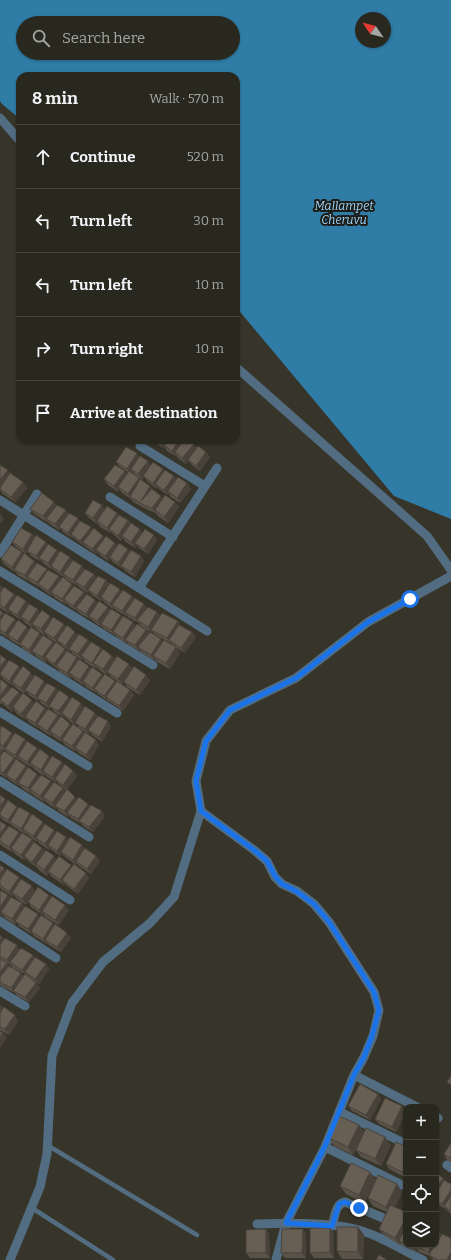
<!DOCTYPE html>
<meta charset="utf-8">
<style>
:root{--surface:#29281f;--page:#35342c;--text:#f1f3f6;--muted:#a5a6a4;--line:#45443d}
body{margin:0;font-family:Bitter,serif;background:var(--page);color:var(--text)}
.controls{position:absolute;right:12px;bottom:12px;display:grid;overflow:hidden;border-radius:8px;box-shadow:0 1px 3px #0004}
.controls button{width:36px;height:36px;display:grid;place-items:center;padding:0;border:0;border-bottom:1px solid var(--line);background:var(--surface);color:var(--text);font:20px sans-serif}
.compass{position:absolute;left:355px;top:12px;width:36px;height:36px;border-radius:50%;background:var(--surface);box-shadow:0 1px 3px #0004;rotate:305deg}
.stop{position:absolute;width:12px;height:12px;margin:-9px;border:3px solid #1a73e8;border-radius:50%;background:#fff}
.stop.end{background:#1a73e8;border-color:#fff;box-shadow:0 1px 4px #0008}
.list{margin:0;padding:0;list-style:none}
h2{display:flex;justify-content:space-between;align-items:center;height:52px;margin:0;padding:0 16px;font-size:17px}
h2 small{font-size:13px;font-weight:400;color:var(--muted)}
.list li{display:grid;grid-template-columns:26px 1fr auto;gap:12px;align-items:center;box-sizing:border-box;height:64px;padding:0 16px;border-top:1px solid var(--line)}
.list b{display:block;font-size:15px;white-space:nowrap}
.list em{font-size:13px;font-style:normal;color:var(--muted)}
.icon{flex:none;width:22px;height:22px;fill:none;stroke:currentColor;stroke-width:2;stroke-linecap:round;stroke-linejoin:round}
.map{position:relative;flex:none;width:451px;height:1260px;overflow:hidden}
.search{position:absolute;background:var(--surface);box-shadow:0 1px 3px #0004;left:16px;top:16px;width:224px;height:44px;display:flex;align-items:center;gap:10px;box-sizing:border-box;padding:0 14px;border-radius:22px;color:var(--muted);font-size:15px}
.panel{position:absolute;background:var(--surface);box-shadow:0 1px 3px #0004;left:16px;top:72px;width:224px;height:372px;border-radius:12px}
.map>svg:first-child{display:block}
</style>
<div class="map">
<svg width="451" height="1260" viewBox="0 0 451 1260">
<rect width="100%" height="100%" fill="#373529"/>
<path fill="#2f7ca7" fill-rule="evenodd" d="M 0,0 L 451,0 L 451,519 L 394,496 L 236,307 L 236,76 L 20,76 L 20,119 L 2,104 L 0,101 ZM 361,18 L 385,18 L 385,42 L 361,42 ZM 23,23 L 233,23 L 233,53 L 23,53 Z"/>
<g fill="none" stroke-linecap="round" stroke-linejoin="round">
<path stroke="#526c81" stroke-width="4.5" d="M 47,1145 L 197,1235
M 32,1208 L 113,1260"/>
<path stroke="#526c81" stroke-width="9" d="M 0,118 L 20,141
M 236,367 L 427,536 L 451,570
M 140,446 L 205,486
M 110,497 L 173,537
M 0,500 L 207,631
M 0,553 L 37,494
M 0,571 L 153,665
M 139,588 L 217,468
M 0,640 L 117,713
M 0,712 L 88,766
M 0,781 L 89,837
M 201,811 L 254,850 L 267,861 L 275,877 L 282,884 L 297,891 L 314,904 L 329,922 L 374,992 L 379,1010 L 373,1036 L 364,1057 L 354,1075 L 325,1147 L 286,1223 L 276,1260
M 0,855 L 70,900
M 0,921 L 56,958
M 0,991 L 25,1006
M 354,1075 L 417,1107
M 340,1112 L 406,1144
M 436,1117 L 438,1118
M 325,1147 L 402,1185
M 447,1165 L 451,1168
M 257,1224 C 287,1223 326,1222 355,1229 C 379,1235 401,1249 423,1260
M 332,1226 C 335,1217 335,1204 345,1202 L 388,1220
M 10,1260 L 40,1187 L 47,1154 L 52,1056 L 72,1003 L 103,962 L 150,923 L 174,897 L 201,811 L 196,781 L 206,741 L 230,710 L 296,678 L 368,622 L 451,576"/>
</g>
<path fill="#595248" fill-rule="evenodd" d="M 154,440 L 189,440 L 197,448 L 206,452 L 210,457 L 200,471 L 192,465 L 188,460 L 186,464 L 178,458 L 176,455 L 176,456 L 167,451 L 165,447 L 163,448 L 155,442 Z
M 137,453 L 139,457 L 148,461 L 151,466 L 165,471 L 174,476 L 176,479 L 187,483 L 191,489 L 180,503 L 171,497 L 169,494 L 168,495 L 159,489 L 158,487 L 157,489 L 147,481 L 144,477 L 142,480 L 134,474 L 132,471 L 131,473 L 140,480 L 150,486 L 152,489 L 163,499 L 175,502 L 179,507 L 168,523 L 158,516 L 156,513 L 148,510 L 133,502 L 131,499 L 122,493 L 119,489 L 118,492 L 108,485 L 104,479 L 127,475 L 128,472 L 120,467 L 116,462 Z
M 0,465 L 23,482 L 27,488 L 15,502 L 3,494 L 0,490 Z
M 56,505 L 68,514 L 91,527 L 93,530 L 103,536 L 105,538 L 115,543 L 117,546 L 129,552 L 141,556 L 144,561 L 135,577 L 125,571 L 122,567 L 122,568 L 113,562 L 110,558 L 108,561 L 100,555 L 98,552 L 96,554 L 86,547 L 85,545 L 84,546 L 75,539 L 73,537 L 72,538 L 63,532 L 60,528 L 59,530 L 50,524 L 47,521 L 47,522 L 34,514 L 30,509 Z
M 105,509 L 117,513 L 119,516 L 128,520 L 131,523 L 142,532 L 157,540 L 148,554 L 139,548 L 137,545 L 135,548 L 126,542 L 123,538 L 121,541 L 113,534 L 111,532 L 111,533 L 100,527 L 98,523 L 97,524 L 89,518 L 85,513 Z
M 32,534 L 35,538 L 48,544 L 57,550 L 59,553 L 70,557 L 72,561 L 82,566 L 84,569 L 94,574 L 96,578 L 106,580 L 110,585 L 121,592 L 132,596 L 134,599 L 147,608 L 157,612 L 160,616 L 180,625 L 192,632 L 196,637 L 185,653 L 177,648 L 180,653 L 170,669 L 157,662 L 155,659 L 154,660 L 142,653 L 139,649 L 138,650 L 129,645 L 127,642 L 126,644 L 117,637 L 115,635 L 104,629 L 102,626 L 101,627 L 93,621 L 90,618 L 90,619 L 79,613 L 77,610 L 77,611 L 68,605 L 66,603 L 65,604 L 55,598 L 53,595 L 52,596 L 42,589 L 40,587 L 30,582 L 29,580 L 28,581 L 18,575 L 16,572 L 15,572 L 4,564 L 1,559 L 23,555 L 34,561 L 36,564 L 47,569 L 48,570 L 59,576 L 61,579 L 73,587 L 84,592 L 86,595 L 98,603 L 108,607 L 110,610 L 136,626 L 146,630 L 149,633 L 163,642 L 173,645 L 171,643 L 155,635 L 152,631 L 151,632 L 140,626 L 139,623 L 128,617 L 127,615 L 126,616 L 116,610 L 114,608 L 113,609 L 105,603 L 102,599 L 101,601 L 92,595 L 89,591 L 88,593 L 79,587 L 77,584 L 76,585 L 66,579 L 64,576 L 64,577 L 55,571 L 52,568 L 51,569 L 43,563 L 41,560 L 40,561 L 31,556 L 28,552 L 26,554 L 16,547 L 12,542 Z
M 0,585 L 3,589 L 29,604 L 40,613 L 66,627 L 78,635 L 88,640 L 90,643 L 101,648 L 102,650 L 112,656 L 115,659 L 132,669 L 150,680 L 140,695 L 127,687 L 124,682 L 126,679 L 122,684 L 134,695 L 123,711 L 110,702 L 108,701 L 98,694 L 97,692 L 96,693 L 86,687 L 84,684 L 83,685 L 73,678 L 72,676 L 71,678 L 60,672 L 58,669 L 49,662 L 47,660 L 46,663 L 36,656 L 34,653 L 32,655 L 23,649 L 21,646 L 12,641 L 9,638 L 0,633 L 0,610 L 4,614 L 30,630 L 53,642 L 54,644 L 66,651 L 91,669 L 116,683 L 117,681 L 111,677 L 108,673 L 106,675 L 96,667 L 95,668 L 85,662 L 83,658 L 82,660 L 73,654 L 70,650 L 69,651 L 61,645 L 59,642 L 58,644 L 48,637 L 45,633 L 44,635 L 36,629 L 34,626 L 33,628 L 24,622 L 22,618 L 21,620 L 12,614 L 10,611 L 8,613 L 0,608 Z
M 0,655 L 8,662 L 34,676 L 46,684 L 56,688 L 58,692 L 98,717 L 111,726 L 102,742 L 92,735 L 90,732 L 89,734 L 79,728 L 76,723 L 75,725 L 99,745 L 90,760 L 79,753 L 76,750 L 75,751 L 65,745 L 64,743 L 54,737 L 52,734 L 51,736 L 40,729 L 39,727 L 38,728 L 29,722 L 26,718 L 25,719 L 16,713 L 14,709 L 12,712 L 4,705 L 2,703 L 1,704 L 0,703 L 0,679 L 11,688 L 19,692 L 22,695 L 34,703 L 45,708 L 47,710 L 59,718 L 61,716 L 53,711 L 51,707 L 50,709 L 41,703 L 39,700 L 38,701 L 29,695 L 26,691 L 25,694 L 16,688 L 14,685 L 13,686 L 4,680 L 1,676 L 0,677 ZM 63,715 L 66,718 L 73,724 L 72,726 L 70,724 L 62,717 Z
M 0,726 L 1,727 L 14,735 L 25,739 L 27,742 L 37,748 L 39,750 L 50,758 L 62,762 L 64,765 L 73,771 L 77,776 L 67,790 L 75,797 L 77,800 L 90,807 L 105,816 L 93,832 L 83,826 L 82,824 L 71,818 L 69,815 L 68,817 L 59,811 L 56,807 L 56,809 L 46,802 L 45,800 L 44,802 L 33,795 L 32,793 L 31,794 L 22,788 L 20,785 L 19,786 L 10,780 L 7,777 L 7,778 L 0,774 L 0,748 L 3,751 L 8,754 L 6,751 L 0,748 ZM 9,754 L 19,760 L 20,759 L 21,761 L 31,767 L 32,766 L 34,769 L 44,776 L 45,774 L 46,776 L 55,782 L 56,781 L 59,784 L 66,790 L 65,791 L 53,783 L 39,777 L 37,774 L 16,760 L 14,758 Z
M 0,795 L 5,799 L 7,802 L 17,807 L 18,809 L 31,816 L 56,833 L 68,840 L 82,845 L 84,848 L 96,856 L 100,861 L 91,874 L 79,866 L 77,864 L 76,865 L 65,857 L 62,854 L 60,856 L 52,850 L 50,848 L 49,850 L 39,843 L 37,840 L 37,842 L 27,834 L 25,833 L 25,834 L 14,827 L 12,825 L 3,820 L 1,817 L 0,818 Z
M 0,821 L 8,828 L 19,832 L 21,834 L 42,848 L 45,851 L 54,856 L 56,859 L 86,873 L 89,878 L 78,894 L 66,885 L 65,883 L 64,885 L 52,877 L 49,873 L 47,876 L 39,870 L 36,866 L 36,867 L 28,861 L 26,858 L 24,860 L 15,854 L 13,851 L 12,852 L 2,846 L 1,844 L 0,845 Z
M 0,865 L 6,870 L 20,879 L 35,891 L 51,897 L 69,910 L 59,925 L 45,917 L 44,914 L 43,915 L 31,907 L 28,902 L 26,905 L 16,898 L 14,895 L 13,897 L 1,889 L 0,887 Z
M 0,890 L 8,895 L 10,898 L 22,903 L 24,907 L 40,917 L 53,923 L 54,926 L 71,938 L 61,952 L 49,945 L 47,943 L 47,944 L 34,936 L 32,933 L 31,934 L 19,926 L 17,922 L 15,925 L 5,918 L 2,914 L 1,916 L 0,916 Z
M 0,935 L 4,939 L 20,950 L 34,957 L 46,964 L 49,969 L 39,984 L 28,977 L 26,974 L 26,975 L 36,983 L 40,988 L 29,1002 L 17,996 L 15,993 L 1,986 L 0,985 L 0,959 L 7,963 L 9,966 L 21,973 L 23,976 L 25,974 L 13,968 L 11,965 L 0,959 Z
M 0,1005 L 3,1008 L 18,1021 L 9,1035 L 0,1030 Z
M 378,1094 L 381,1099 L 370,1120 L 352,1111 L 348,1106 Z
M 406,1111 L 396,1132 L 379,1124 L 375,1119 Z
M 359,1125 L 364,1132 L 391,1145 L 381,1166 L 361,1157 L 356,1150 L 353,1155 L 334,1146 L 329,1138 Z
M 451,1143 L 451,1162 L 447,1160 L 444,1154 Z
M 406,1147 L 406,1178 L 389,1169 L 386,1164 Z
M 436,1173 L 444,1180 L 451,1184 L 451,1214 L 446,1209 L 437,1204 L 436,1202 Z
M 376,1180 L 364,1203 L 346,1194 L 340,1186 Z
M 397,1184 L 402,1192 L 395,1207 L 406,1212 L 406,1245 L 436,1245 L 440,1233 L 441,1235 L 451,1260 L 433,1260 L 430,1256 L 419,1252 L 417,1249 L 416,1252 L 403,1246 L 401,1244 L 400,1245 L 385,1236 L 379,1229 L 387,1212 L 373,1206 L 368,1198 Z
M 358,1227 L 364,1235 L 363,1259 L 342,1259 L 337,1251 Z
M 330,1228 L 334,1233 L 334,1258 L 314,1258 L 310,1253 Z
M 266,1229 L 269,1234 L 270,1258 L 250,1258 L 246,1253 Z
M 306,1234 L 306,1258 L 285,1258 L 281,1253 Z"/>
<path fill="#49423b" d="M 162,440 L 170,440 L 164,445 L 165,447 L 163,448 L 160,443 Z
M 179,440 L 184,440 L 175,452 L 176,455 L 176,456 L 172,451 Z
M 194,444 L 197,449 L 186,464 L 182,458 Z
M 206,452 L 210,457 L 200,471 L 196,466 Z
M 137,453 L 140,459 L 131,469 L 132,471 L 131,474 L 127,469 Z
M 148,461 L 151,466 L 142,480 L 138,474 Z
M 163,469 L 167,474 L 155,484 L 158,487 L 157,489 L 153,483 Z
M 8,470 L 12,475 L 0,490 L 0,480 Z
M 125,471 L 128,477 L 118,487 L 119,489 L 118,492 L 114,486 Z
M 174,476 L 178,481 L 168,491 L 169,494 L 168,495 L 164,490 Z
M 139,478 L 142,483 L 130,497 L 128,494 Z
M 23,482 L 27,488 L 15,502 L 11,497 Z
M 187,483 L 191,489 L 180,503 L 177,498 Z
M 150,486 L 154,491 L 144,505 L 145,506 L 141,501 Z
M 161,496 L 165,502 L 155,510 L 156,513 L 152,508 Z
M 54,502 L 58,507 L 46,519 L 47,521 L 47,522 L 43,516 Z
M 175,502 L 179,507 L 168,523 L 164,517 Z
M 102,505 L 105,510 L 97,521 L 98,523 L 97,524 L 93,518 Z
M 66,510 L 69,515 L 59,527 L 60,528 L 59,530 L 55,524 Z
M 0,513 L 4,519 L 0,524 Z
M 117,513 L 120,518 L 109,529 L 111,532 L 111,533 L 107,528 Z
M 78,518 L 82,524 L 71,534 L 73,537 L 72,538 L 68,533 Z
M 128,520 L 132,525 L 122,536 L 123,538 L 121,541 L 118,536 Z
M 91,527 L 94,532 L 83,542 L 85,545 L 84,546 L 80,541 Z
M 140,529 L 144,534 L 135,543 L 137,545 L 135,548 L 131,542 Z
M 32,534 L 35,540 L 26,554 L 23,549 Z
M 154,535 L 157,540 L 148,554 L 144,549 Z
M 103,536 L 106,541 L 96,550 L 98,552 L 96,554 L 92,549 Z
M 46,542 L 50,547 L 39,558 L 41,560 L 40,561 L 36,556 Z
M 115,543 L 118,548 L 110,557 L 110,558 L 108,561 L 105,556 Z
M 128,549 L 131,555 L 121,566 L 122,567 L 122,568 L 118,563 Z
M 57,550 L 61,555 L 51,566 L 52,568 L 51,569 L 48,563 Z
M 22,552 L 25,558 L 14,570 L 16,572 L 15,572 L 12,567 Z
M 141,556 L 144,561 L 135,577 L 131,572 Z
M 70,557 L 73,562 L 63,574 L 64,576 L 64,577 L 60,572 Z
M 34,561 L 38,567 L 27,577 L 29,580 L 28,581 L 25,575 Z
M 82,566 L 86,571 L 75,582 L 77,584 L 76,585 L 73,580 Z
M 47,569 L 50,574 L 38,584 L 40,587 L 37,582 Z
M 94,574 L 97,580 L 88,590 L 89,591 L 88,593 L 84,587 Z
M 59,576 L 63,582 L 51,592 L 53,595 L 52,596 L 48,591 Z
M 106,580 L 110,586 L 101,597 L 102,599 L 101,601 L 97,596 Z
M 72,584 L 75,590 L 64,599 L 66,603 L 65,604 L 62,599 Z
M 1,585 L 4,590 L 0,597 L 0,586 Z
M 120,589 L 123,595 L 112,605 L 114,608 L 113,609 L 110,604 Z
M 84,592 L 87,597 L 76,608 L 77,610 L 77,611 L 73,606 Z
M 14,594 L 18,599 L 8,609 L 10,611 L 8,613 L 4,608 Z
M 132,596 L 136,602 L 125,612 L 127,615 L 126,616 L 122,611 Z
M 95,600 L 99,605 L 89,616 L 90,618 L 90,619 L 86,614 Z
M 26,601 L 30,606 L 21,617 L 22,618 L 21,620 L 17,615 Z
M 144,604 L 148,610 L 137,620 L 139,624 L 135,618 Z
M 108,607 L 112,613 L 101,624 L 102,626 L 101,627 L 97,621 Z
M 38,609 L 41,615 L 32,624 L 34,626 L 33,628 L 29,622 Z
M 157,612 L 160,617 L 151,630 L 152,631 L 151,632 L 148,627 Z
M 3,613 L 7,618 L 0,628 L 0,617 Z
M 121,615 L 125,621 L 113,632 L 115,635 L 111,630 Z
M 50,616 L 54,621 L 44,632 L 45,633 L 44,635 L 41,629 Z
M 15,619 L 18,624 L 8,635 L 9,638 L 5,633 Z
M 178,621 L 181,627 L 169,640 L 171,643 L 167,638 Z
M 133,622 L 137,627 L 125,640 L 127,642 L 126,644 L 123,638 Z
M 64,624 L 67,629 L 57,640 L 59,642 L 58,644 L 54,638 Z
M 27,627 L 31,632 L 20,644 L 21,646 L 17,641 Z
M 146,630 L 150,635 L 138,647 L 139,649 L 138,650 L 135,645 Z
M 75,632 L 79,637 L 69,649 L 70,650 L 69,651 L 65,646 Z
M 192,632 L 196,637 L 185,653 L 181,648 Z
M 40,633 L 44,639 L 32,651 L 34,653 L 32,655 L 29,650 Z
M 161,639 L 165,645 L 153,656 L 155,659 L 154,660 L 151,655 Z
M 88,640 L 92,645 L 81,656 L 83,658 L 82,660 L 78,654 Z
M 53,642 L 56,647 L 45,657 L 47,660 L 46,663 L 42,657 Z
M 176,647 L 180,653 L 170,669 L 166,663 Z
M 101,648 L 104,653 L 93,663 L 96,667 L 95,668 L 92,663 Z
M 65,649 L 69,655 L 56,666 L 58,669 L 54,664 Z
M 112,656 L 116,661 L 106,675 L 103,669 Z
M 77,657 L 81,662 L 69,673 L 72,676 L 71,678 L 67,673 Z
M 6,659 L 9,664 L 0,674 L 1,676 L 0,678 L 0,667 Z
M 129,664 L 133,669 L 122,684 L 118,679 Z
M 19,666 L 22,671 L 12,682 L 14,685 L 13,686 L 9,681 Z
M 89,666 L 93,671 L 83,681 L 84,684 L 83,685 L 80,680 Z
M 31,673 L 35,678 L 25,690 L 26,691 L 25,694 L 21,688 Z
M 102,674 L 105,679 L 94,689 L 97,692 L 96,693 L 92,688 Z
M 146,675 L 150,680 L 140,695 L 136,690 Z
M 44,681 L 48,686 L 37,698 L 39,700 L 38,701 L 35,696 Z
M 115,681 L 119,686 L 106,697 L 108,701 L 104,696 Z
M 8,685 L 12,690 L 0,700 L 0,696 Z
M 56,688 L 59,694 L 49,706 L 51,707 L 50,709 L 46,703 Z
M 130,690 L 134,695 L 123,711 L 119,706 Z
M 19,692 L 23,697 L 13,707 L 14,709 L 12,712 L 8,706 Z
M 69,697 L 72,702 L 62,713 L 63,715 L 62,717 L 58,711 Z
M 32,700 L 36,705 L 25,717 L 26,718 L 25,719 L 21,714 Z
M 81,703 L 85,709 L 75,725 L 71,720 Z
M 45,708 L 48,713 L 37,724 L 39,727 L 38,728 L 35,723 Z
M 95,713 L 99,718 L 88,730 L 90,732 L 89,734 L 85,729 Z
M 58,715 L 61,721 L 50,731 L 52,734 L 51,736 L 47,731 Z
M 108,721 L 111,726 L 102,742 L 99,737 Z
M 70,724 L 74,729 L 62,740 L 64,744 L 60,738 Z
M 83,731 L 87,737 L 75,748 L 76,750 L 75,751 L 72,746 Z
M 12,733 L 16,738 L 5,749 L 6,751 L 3,746 Z
M 25,739 L 29,745 L 18,756 L 20,759 L 19,760 L 15,755 Z
M 96,740 L 99,745 L 90,760 L 86,755 Z
M 37,748 L 41,753 L 30,763 L 32,766 L 31,767 L 27,762 Z
M 2,749 L 5,754 L 0,762 L 0,751 Z
M 49,756 L 53,761 L 43,771 L 45,774 L 44,776 L 41,770 Z
M 14,758 L 18,764 L 6,775 L 7,777 L 7,778 L 3,773 Z
M 62,762 L 66,767 L 55,779 L 56,781 L 55,782 L 52,777 Z
M 26,766 L 30,771 L 18,783 L 20,785 L 19,786 L 15,781 Z
M 73,771 L 77,776 L 67,790 L 63,785 Z
M 37,774 L 41,779 L 30,789 L 32,793 L 31,794 L 28,788 Z
M 51,781 L 55,786 L 43,797 L 45,800 L 44,802 L 40,796 Z
M 63,788 L 67,793 L 55,806 L 56,807 L 56,809 L 52,803 Z
M 75,797 L 78,802 L 67,813 L 69,815 L 68,817 L 64,811 Z
M 5,799 L 8,804 L 0,815 L 0,807 Z
M 88,804 L 92,810 L 79,821 L 82,825 L 78,819 Z
M 17,807 L 20,812 L 10,822 L 12,825 L 8,820 Z
M 102,811 L 105,816 L 93,832 L 89,827 Z
M 30,813 L 33,819 L 23,829 L 25,833 L 25,834 L 21,829 Z
M 43,822 L 46,827 L 36,838 L 37,840 L 37,842 L 33,836 Z
M 6,825 L 10,830 L 0,841 L 0,834 Z
M 54,830 L 58,835 L 48,845 L 50,848 L 49,850 L 45,844 Z
M 19,832 L 23,837 L 11,848 L 13,851 L 12,852 L 9,847 Z
M 66,837 L 70,842 L 61,852 L 62,854 L 60,856 L 57,851 Z
M 32,839 L 35,844 L 24,856 L 26,858 L 24,860 L 21,855 Z
M 82,845 L 86,851 L 76,861 L 77,864 L 76,865 L 73,860 Z
M 42,848 L 46,853 L 36,864 L 36,867 L 32,862 Z
M 54,856 L 58,862 L 48,871 L 49,873 L 47,876 L 44,870 Z
M 96,856 L 100,861 L 91,874 L 87,869 Z
M 71,865 L 74,870 L 62,880 L 65,883 L 64,885 L 60,880 Z
M 4,868 L 8,873 L 0,885 L 0,874 Z
M 86,873 L 89,878 L 78,894 L 74,889 Z
M 19,877 L 22,882 L 12,893 L 14,895 L 13,897 L 9,892 Z
M 32,886 L 36,892 L 26,905 L 22,899 Z
M 8,895 L 12,901 L 1,912 L 2,914 L 1,916 L 0,915 L 0,907 Z
M 49,895 L 53,901 L 42,911 L 44,914 L 43,915 L 39,910 Z
M 22,903 L 26,909 L 15,921 L 17,922 L 15,925 L 12,919 Z
M 65,905 L 69,910 L 59,925 L 55,920 Z
M 38,914 L 41,919 L 31,931 L 32,933 L 31,934 L 28,929 Z
M 53,923 L 56,929 L 45,940 L 47,943 L 47,944 L 43,939 Z
M 67,933 L 71,938 L 61,952 L 57,947 Z
M 2,937 L 6,942 L 0,950 L 0,940 Z
M 17,945 L 20,951 L 10,962 L 11,965 L 7,960 Z
M 33,955 L 37,960 L 25,972 L 26,974 L 26,975 L 22,970 Z
M 7,963 L 11,969 L 0,981 L 0,972 Z
M 46,964 L 49,969 L 39,984 L 35,979 Z
M 21,973 L 24,978 L 13,991 L 14,993 L 11,988 Z
M 36,983 L 40,988 L 29,1002 L 25,997 Z
M 1,1005 L 5,1011 L 0,1018 L 0,1007 Z
M 15,1015 L 18,1021 L 9,1035 L 5,1029 Z
M 3,1033 L 7,1038 L 0,1048 L 0,1038 Z
M 378,1094 L 381,1099 L 370,1120 L 366,1115 Z
M 402,1106 L 406,1111 L 396,1132 L 392,1127 Z
M 359,1125 L 364,1132 L 353,1155 L 348,1147 Z
M 385,1137 L 391,1145 L 381,1166 L 375,1159 Z
M 406,1168 L 406,1176 L 404,1173 Z
M 370,1172 L 376,1180 L 364,1203 L 359,1195 Z
M 443,1178 L 446,1183 L 436,1200 L 436,1189 Z
M 397,1184 L 402,1192 L 391,1214 L 386,1207 Z
M 451,1190 L 451,1201 L 444,1206 L 446,1209 L 442,1204 Z
M 406,1218 L 406,1235 L 399,1241 L 401,1244 L 400,1245 L 395,1238 Z
M 358,1227 L 364,1235 L 363,1259 L 358,1252 Z
M 330,1228 L 334,1233 L 334,1258 L 330,1252 Z
M 266,1229 L 269,1234 L 270,1258 L 266,1253 Z
M 303,1229 L 306,1234 L 306,1258 L 302,1253 Z
M 440,1233 L 443,1238 L 431,1256 L 428,1252 L 432,1245 L 436,1245 L 436,1239 Z
M 412,1245 L 419,1245 L 415,1246 L 417,1249 L 416,1252 L 412,1246 Z
M 451,1252 L 451,1260 L 447,1260 Z"/>
<path fill="#685f54" stroke="#49423b" d="M 156,440 L 162,440 L 160,443 Z
M 167,440 L 179,440 L 172,451 L 164,445 Z
M 184,440 L 189,440 L 194,444 L 182,458 L 175,452 Z
M 198,446 L 206,452 L 196,466 L 188,460 Z
M 126,447 L 137,453 L 127,469 L 116,462 Z
M 140,456 L 148,461 L 138,474 L 131,469 Z
M 153,462 L 163,469 L 153,483 L 143,476 Z
M 0,465 L 8,470 L 0,480 Z
M 115,465 L 125,471 L 114,486 L 104,479 Z
M 165,470 L 174,476 L 164,490 L 155,484 Z
M 129,471 L 139,478 L 128,494 L 118,487 Z
M 10,473 L 23,482 L 11,497 L 0,489 L 0,488 Z
M 178,477 L 187,483 L 177,498 L 168,491 Z
M 140,479 L 150,486 L 141,501 L 152,489 L 161,496 L 152,508 L 144,505 L 130,497 Z
M 42,493 L 54,502 L 43,516 L 30,509 Z
M 165,495 L 175,502 L 164,517 L 155,510 Z
M 93,500 L 102,505 L 93,518 L 85,513 Z
M 57,505 L 66,510 L 55,524 L 46,519 Z
M 107,506 L 117,513 L 107,528 L 97,521 Z
M 69,513 L 78,518 L 68,533 L 59,527 Z
M 119,515 L 128,520 L 118,536 L 109,529 Z
M 80,521 L 91,527 L 80,541 L 71,534 Z
M 131,523 L 140,529 L 131,542 L 122,536 Z
M 21,528 L 32,534 L 23,549 L 12,542 Z
M 94,528 L 103,536 L 92,549 L 83,542 Z
M 145,529 L 154,535 L 144,549 L 135,543 Z
M 36,535 L 46,542 L 36,556 L 27,551 Z
M 106,536 L 115,543 L 105,556 L 96,550 Z
M 119,543 L 128,549 L 118,563 L 110,557 Z
M 48,544 L 57,550 L 48,563 L 39,558 Z
M 11,545 L 22,552 L 12,567 L 1,559 Z
M 131,550 L 141,556 L 131,572 L 121,566 Z
M 60,551 L 70,557 L 60,572 L 51,566 Z
M 24,553 L 34,561 L 25,575 L 14,570 Z
M 73,560 L 82,566 L 73,580 L 63,574 Z
M 37,563 L 47,569 L 37,582 L 27,577 Z
M 85,569 L 94,574 L 84,587 L 75,582 Z
M 48,570 L 59,576 L 48,591 L 38,584 Z
M 98,576 L 106,580 L 97,596 L 88,590 Z
M 63,577 L 72,584 L 62,599 L 51,592 Z
M 110,583 L 120,589 L 110,604 L 101,597 Z
M 74,586 L 84,592 L 73,606 L 64,599 Z
M 4,587 L 14,594 L 4,608 L 0,605 L 0,593 Z
M 123,590 L 132,596 L 122,611 L 112,605 Z
M 87,594 L 95,600 L 86,614 L 76,608 Z
M 17,595 L 26,601 L 17,615 L 8,609 Z
M 135,598 L 144,604 L 135,618 L 125,612 Z
M 99,601 L 108,607 L 97,621 L 89,616 Z
M 29,604 L 38,609 L 29,622 L 21,617 Z
M 148,607 L 157,612 L 148,627 L 137,620 Z
M 111,609 L 121,615 L 111,630 L 101,624 Z
M 0,610 L 3,613 L 0,617 Z
M 42,610 L 50,616 L 41,629 L 32,624 Z
M 5,613 L 15,619 L 5,633 L 0,630 L 0,621 Z
M 162,613 L 178,621 L 167,638 L 151,630 Z
M 123,616 L 133,622 L 123,638 L 113,632 Z
M 53,617 L 64,624 L 54,638 L 44,632 Z
M 18,620 L 27,627 L 17,641 L 8,635 Z
M 137,624 L 146,630 L 135,645 L 125,640 Z
M 67,625 L 75,632 L 65,646 L 57,640 Z
M 179,625 L 192,632 L 181,648 L 169,640 Z
M 31,627 L 40,633 L 29,650 L 20,644 Z
M 150,632 L 161,639 L 151,655 L 138,647 Z
M 79,634 L 88,640 L 78,654 L 69,649 Z
M 43,635 L 53,642 L 42,657 L 32,651 Z
M 164,640 L 176,647 L 166,663 L 153,656 Z
M 56,642 L 65,649 L 54,664 L 45,657 Z
M 91,642 L 101,648 L 92,663 L 81,656 Z
M 103,649 L 112,656 L 103,669 L 93,663 Z
M 67,651 L 77,657 L 67,673 L 56,666 Z
M 0,655 L 6,659 L 0,667 Z
M 117,656 L 129,664 L 118,679 L 107,672 Z
M 79,659 L 89,666 L 80,680 L 69,673 Z
M 9,660 L 19,666 L 9,681 L 0,674 Z
M 23,666 L 31,673 L 21,688 L 12,682 Z
M 134,666 L 146,675 L 136,690 L 124,682 Z
M 92,667 L 102,674 L 92,688 L 83,681 Z
M 105,674 L 115,681 L 104,696 L 94,689 Z
M 35,675 L 44,681 L 35,696 L 25,690 Z
M 0,679 L 8,685 L 0,696 Z
M 117,681 L 130,690 L 119,706 L 106,697 Z
M 47,683 L 56,688 L 46,703 L 37,698 Z
M 12,687 L 19,692 L 8,706 L 0,700 Z
M 59,690 L 69,697 L 58,711 L 49,706 Z
M 23,693 L 32,700 L 21,714 L 13,707 Z
M 72,697 L 81,703 L 71,720 L 62,713 Z
M 36,701 L 45,708 L 35,723 L 25,717 Z
M 85,706 L 95,713 L 85,729 L 75,723 Z
M 48,709 L 58,715 L 47,731 L 37,724 Z
M 61,716 L 70,724 L 60,738 L 50,731 Z
M 98,716 L 108,721 L 99,737 L 88,730 Z
M 73,724 L 83,731 L 72,746 L 62,740 Z
M 2,726 L 12,733 L 3,746 L 0,744 L 0,730 Z
M 85,732 L 96,740 L 86,755 L 75,748 Z
M 15,733 L 25,739 L 15,755 L 5,749 Z
M 27,741 L 37,748 L 27,762 L 18,756 Z
M 40,749 L 49,756 L 41,770 L 30,763 Z
M 4,751 L 14,758 L 3,773 L 0,771 L 0,756 Z
M 52,756 L 62,762 L 52,777 L 43,771 Z
M 16,759 L 26,766 L 15,781 L 6,775 Z
M 65,764 L 73,771 L 63,785 L 55,779 Z
M 28,767 L 37,774 L 28,788 L 18,783 Z
M 41,775 L 51,781 L 40,796 L 30,789 Z
M 54,782 L 63,788 L 52,803 L 43,797 Z
M 67,789 L 75,797 L 64,811 L 55,806 Z
M 0,795 L 5,799 L 0,807 Z
M 79,797 L 88,804 L 78,819 L 67,813 Z
M 8,800 L 17,807 L 8,820 L 0,815 L 0,813 Z
M 91,805 L 102,811 L 89,827 L 79,821 Z
M 19,807 L 30,813 L 21,829 L 10,822 Z
M 32,814 L 43,822 L 33,836 L 23,829 Z
M 0,821 L 6,825 L 0,834 Z
M 45,824 L 54,830 L 45,844 L 36,838 Z
M 9,826 L 19,832 L 9,847 L 0,841 L 0,838 Z
M 57,831 L 66,837 L 57,851 L 48,845 Z
M 22,833 L 32,839 L 21,855 L 11,848 Z
M 70,837 L 82,845 L 73,860 L 61,852 Z
M 34,842 L 42,848 L 32,862 L 24,856 Z
M 85,848 L 96,856 L 87,869 L 76,861 Z
M 46,850 L 54,856 L 44,870 L 36,864 Z
M 59,856 L 71,865 L 60,880 L 48,871 Z
M 74,864 L 86,873 L 74,889 L 62,880 Z
M 0,865 L 4,868 L 0,874 Z
M 7,869 L 19,877 L 9,892 L 0,885 L 0,880 Z
M 21,879 L 32,886 L 22,899 L 12,893 Z
M 38,887 L 49,895 L 39,910 L 28,902 Z
M 0,890 L 8,895 L 0,907 Z
M 52,896 L 65,905 L 55,920 L 42,911 Z
M 11,897 L 22,903 L 12,919 L 1,912 Z
M 25,906 L 38,914 L 28,929 L 15,921 Z
M 41,915 L 53,923 L 43,939 L 31,931 Z
M 55,924 L 67,933 L 57,947 L 45,940 Z
M 0,935 L 2,937 L 0,940 Z
M 5,938 L 17,945 L 7,960 L 0,956 L 0,945 Z
M 21,948 L 33,955 L 22,970 L 10,962 Z
M 35,957 L 46,964 L 35,979 L 25,972 Z
M 0,959 L 7,963 L 0,972 Z
M 9,966 L 21,973 L 11,988 L 0,982 L 0,977 Z
M 25,974 L 36,983 L 25,997 L 13,991 Z
M 4,1007 L 15,1015 L 5,1029 L 0,1027 L 0,1013 Z
M 0,1031 L 3,1033 L 0,1038 Z
M 451,1076 L 451,1085 L 447,1082 Z
M 360,1084 L 378,1094 L 366,1115 L 348,1106 Z
M 385,1098 L 402,1106 L 392,1127 L 375,1119 Z
M 339,1116 L 359,1125 L 348,1147 L 329,1138 Z
M 366,1128 L 385,1137 L 375,1159 L 356,1150 Z
M 396,1142 L 406,1147 L 406,1168 L 404,1173 L 386,1164 Z
M 451,1143 L 451,1159 L 444,1154 Z
M 351,1163 L 370,1172 L 359,1195 L 340,1186 Z
M 436,1173 L 443,1178 L 436,1189 Z
M 378,1175 L 397,1184 L 386,1207 L 368,1198 Z
M 444,1180 L 451,1184 L 451,1190 L 442,1204 L 436,1200 L 436,1194 Z
M 451,1196 L 451,1211 L 444,1206 Z
M 390,1205 L 406,1212 L 406,1218 L 395,1238 L 379,1229 Z
M 406,1225 L 406,1244 L 399,1241 Z
M 337,1227 L 358,1227 L 358,1252 L 337,1251 Z
M 310,1228 L 330,1228 L 330,1252 L 310,1253 Z
M 266,1229 L 266,1253 L 246,1253 L 246,1230 Z
M 282,1229 L 303,1229 L 302,1253 L 281,1253 Z
M 436,1231 L 440,1233 L 436,1239 Z
M 442,1234 L 451,1238 L 451,1252 L 447,1260 L 438,1260 L 429,1255 L 435,1245 L 436,1245 L 436,1244 Z
M 416,1245 L 432,1245 L 428,1252 L 415,1246 Z
M 379,1255 L 386,1259 L 386,1260 L 376,1260 Z"/>
<g fill="none" stroke-linecap="round" stroke-linejoin="round">
<path stroke="#1a73e8" stroke-width="5" d="M 359,1208 L 345,1202 L 339,1204 L 332,1226 L 286,1223 L 325,1146 L 354,1075 L 364,1057 L 372,1036 L 379,1010 L 374,992 L 329,922 L 314,904 L 296,891 L 282,884 L 275,876 L 267,861 L 254,850 L 201,811 L 196,781 L 206,741 L 230,710 L 296,678 L 368,622 L 410,599"/>
</g>
<g text-anchor="middle" stroke-width="4" stroke-linejoin="round" paint-order="stroke">
<g font-size="12" font-style="italic" fill="#9cd5fa" stroke="#1d1c17">
<text x="344" y="210">Mallampet<tspan x="344" dy="14">Cheruvu</tspan></text>
</g>
</g>
</svg>
<div class="controls">
<button>+</button>
<button>−</button>
<button><svg class="icon" aria-label="locate" viewBox="0 0 24 24"><circle cx="12" cy="12" r="6"/><path d="M12 2v4M12 18v4M2 12h4M18 12h4"/></svg></button>
<button><svg class="icon" aria-label="layers" viewBox="0 0 24 24"><path d="M12 4l9 5-9 5-9-5zM3 14l9 5 9-5"/></svg></button>
</div>
<svg class="compass" viewBox="-18 -18 36 36"><path d="M0-13l5 13h-10z" fill="#e53935"/><path d="M0 13l5-13h-10z" fill="#a5a6a4"/></svg>
<div class="stop" style="left:410px;top:599px"></div>
<div class="stop end" style="left:359px;top:1208px"></div>
<div class="search"><svg class="icon" aria-label="search" viewBox="0 0 24 24"><circle cx="10" cy="10" r="6"/><path d="M15 15l6 6"/></svg>Search here</div>
<section class="panel">
<h2>8 min<small>Walk · 570 m</small></h2>
<ul class="list">
<li><svg class="icon" aria-label="ahead" viewBox="0 0 24 24"><path d="M12 20V5M6 11l6-6 6 6"/></svg><div><b>Continue</b></div><em>520 m</em></li>
<li><svg class="icon" aria-label="left" viewBox="0 0 24 24"><path d="M17 20v-9H6M10 6l-5 5 5 5"/></svg><div><b>Turn left</b></div><em>30 m</em></li>
<li><svg class="icon" aria-label="left" viewBox="0 0 24 24"><path d="M17 20v-9H6M10 6l-5 5 5 5"/></svg><div><b>Turn left</b></div><em>10 m</em></li>
<li><svg class="icon" aria-label="right" viewBox="0 0 24 24"><path d="M7 20v-9h11M14 6l5 5-5 5"/></svg><div><b>Turn right</b></div><em>10 m</em></li>
<li><svg class="icon" aria-label="arrive" viewBox="0 0 24 24"><path d="M6 21V4h12l-3 4 3 4H6"/></svg><div><b>Arrive at destination</b></div></li>
</ul>
</section>
</div>
